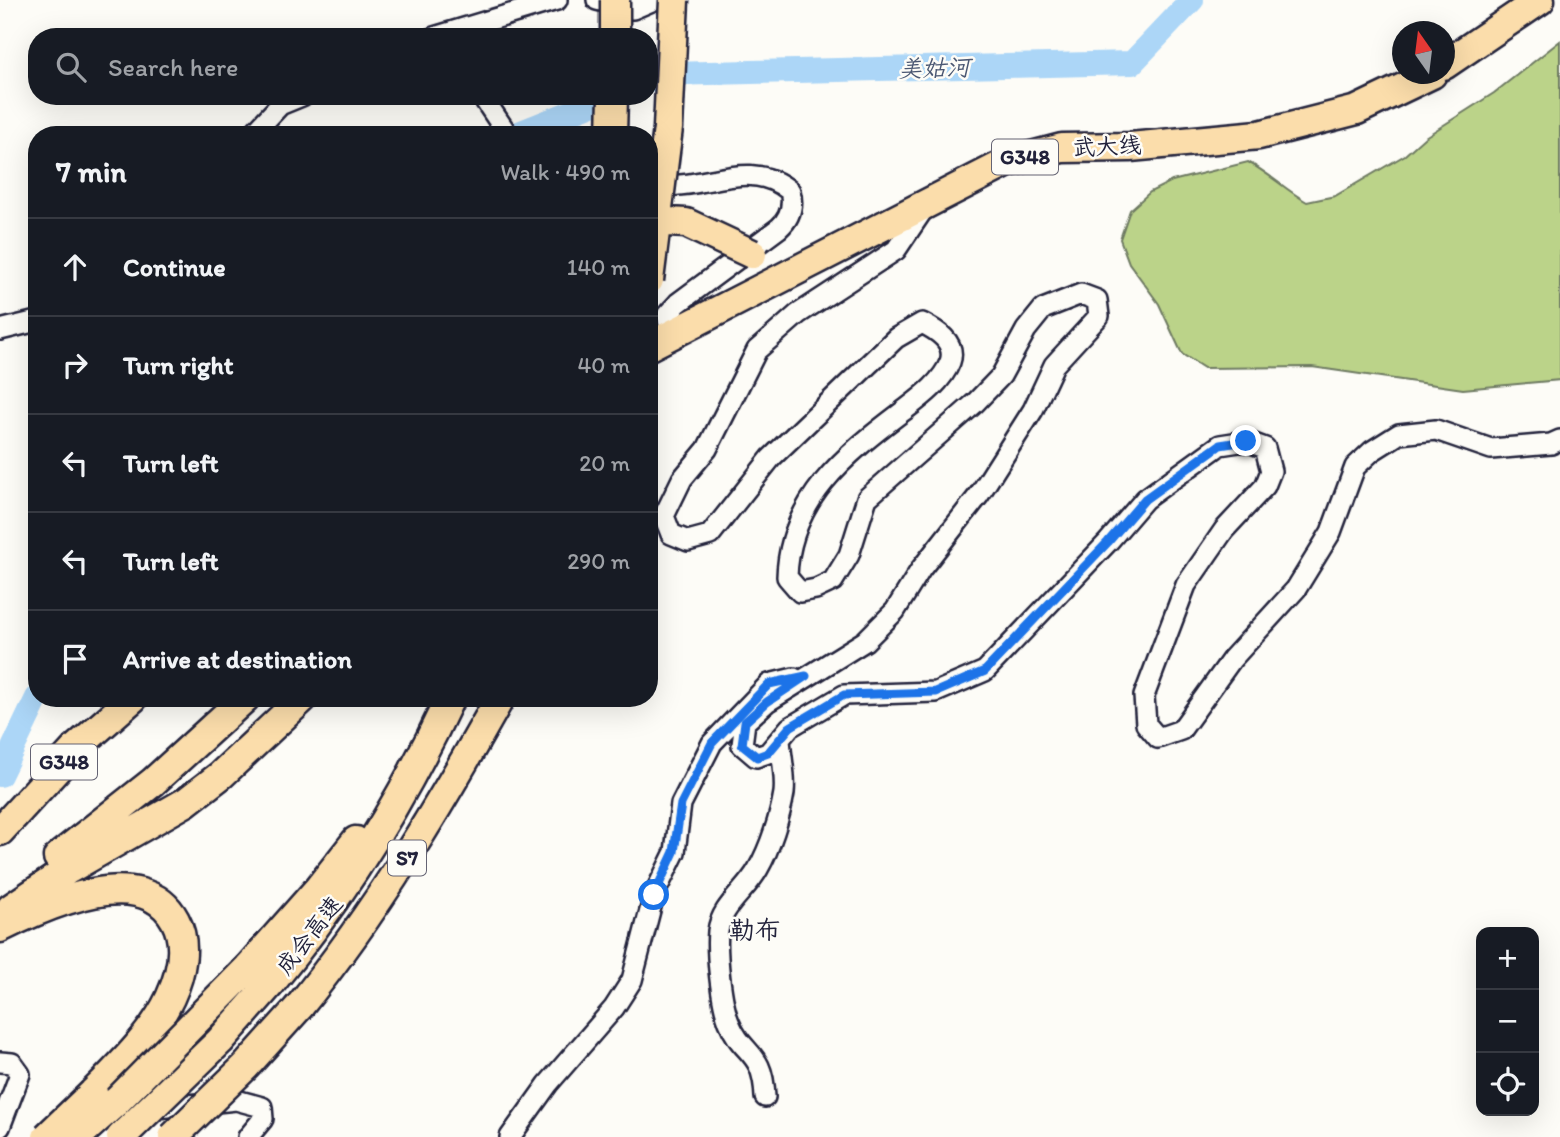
<!DOCTYPE html>
<meta charset="utf-8">
<style>
:root{--surface:#171b24;--page:#20242c;--text:#f1f3f6;--muted:#9ea1a6;--line:#363941}
body{margin:0;font-family:Itim,"LXGW WenKai TC",sans-serif;background:var(--page);color:var(--text)}
.controls{position:absolute;right:21px;bottom:21px;display:grid;overflow:hidden;border-radius:14px;box-shadow:0 7px 28px #0002}
.controls button{width:63px;height:63px;display:grid;place-items:center;padding:0;border:0;border-bottom:2px solid var(--line);background:var(--surface);color:var(--text);font:35px sans-serif}
.compass{position:absolute;left:1392px;top:21px;width:63px;height:63px;border-radius:50%;background:var(--surface);box-shadow:0 7px 28px #0002;rotate:346deg}
.stop{position:absolute;width:21px;height:21px;margin:-16px;border:5px solid #1a73e8;border-radius:50%;background:#fff}
.stop.end{background:#1a73e8;border-color:#fff;box-shadow:0 2px 7px #0008}
.list{margin:0;padding:0;list-style:none}
h2{display:flex;justify-content:space-between;align-items:center;height:91px;margin:0;padding:0 28px;font-size:30px}
h2 small{font-size:23px;font-weight:400;color:var(--muted)}
.list li{display:grid;grid-template-columns:46px 1fr auto;gap:21px;align-items:center;box-sizing:border-box;height:98px;padding:0 28px;border-top:2px solid var(--line)}
.list b{display:block;font-size:26px;white-space:nowrap}
.list em{font-size:23px;font-style:normal;color:var(--muted)}
.icon{flex:none;width:38px;height:38px;fill:none;stroke:currentColor;stroke-width:2;stroke-linecap:round;stroke-linejoin:round}
.map{position:relative;flex:none;width:1560px;height:1137px;overflow:hidden}
.search{position:absolute;background:var(--surface);box-shadow:0 7px 28px #0002;left:28px;top:28px;width:630px;height:77px;display:flex;align-items:center;gap:18px;box-sizing:border-box;padding:0 24px;border-radius:28px;color:var(--muted);font-size:26px}
.panel{position:absolute;background:var(--surface);box-shadow:0 7px 28px #0002;left:28px;top:126px;width:630px;height:581px;border-radius:28px}
.map>svg:first-child{display:block}
</style>
<div class="map">
<svg width="1560" height="1137" viewBox="0 0 1560 1137">
<rect width="100%" height="100%" fill="#fdfcf7"/>
<filter id="ink" filterUnits="userSpaceOnUse"><feTurbulence type="fractalNoise" baseFrequency=".0143" numOctaves="2"/><feDisplacementMap in="SourceGraphic" scale="14" xChannelSelector="R" yChannelSelector="G"/><feConvolveMatrix kernelMatrix="1 2 1 2 8 2 1 2 1" color-interpolation-filters="sRGB"/></filter>
<g filter="url(#ink)">
<path fill="#bbd389" stroke="#6e7a62" stroke-width="2" d="M 1560,41 L 1560,380 L 1463,389 L 1312,367 L 1204,368 L 1182,354 L 1159,304 L 1129,263 L 1120,239 L 1130,210 L 1150,192 L 1172,181 L 1248,162 C 1270,174 1286,190 1307,202 L 1335,196 L 1405,155 L 1425,137 L 1494,93 Z"/>
<g fill="none" stroke-linecap="round" stroke-linejoin="round">
<path stroke="#acd6f7" stroke-width="24" d="M 649,81 L 668,74 L 1132,63 L 1192,0
M 514,135 L 612,96
M 0,775 L 37,698"/>
<defs>
<path id="minor" d="M 597,0 L 633,9 L 654,0
M 434,37 L 557,0
M 482,96 L 508,135
M 252,135 L 280,105 L 302,96
M 650,187 C 665,186 680,186 695,183 C 729,177 761,166 790,191 C 794,206 790,218 779,228 L 678,303 L 667,315 L 671,334
M 927,204 L 896,250 L 798,314 L 757,350 L 707,449 L 682,479 L 664,516 L 671,534 L 688,541 L 710,535 L 771,458 L 896,338 L 922,323 C 936,330 957,342 950,362 C 942,383 919,399 902,412 C 845,455 789,500 787,577 L 800,592 L 816,589 L 833,581 L 849,555 L 867,498 L 975,403 L 1001,376 L 1026,330 L 1043,309 L 1081,294 L 1097,300 L 1099,316 L 1054,365 L 1033,410 L 979,495 L 921,569 L 895,611 L 865,641 L 767,702 L 745,722 L 742,745 L 756,757 L 768,753 L 790,727 L 844,695 L 936,692 L 985,671 L 1108,542 L 1145,499 L 1220,445 L 1246,441 L 1265,448 L 1271,471 L 1265,486 L 1224,530 L 1186,585 L 1144,696 L 1146,724 L 1158,738 L 1181,730 L 1232,659 L 1296,589 L 1331,532 L 1355,467 L 1372,451 L 1399,434 L 1436,430 L 1491,449 L 1551,444 L 1560,440
M 0,330 L 37,321
M 0,1062 L 12,1063 L 20,1074 L 0,1127
M 765,1097 C 763,1049 743,1057 729,1022 C 721,1002 716,953 718,931 C 721,906 746,891 758,869 C 770,848 780,817 784,793 C 786,776 781,756 780,739
M 100,1114 L 236,1100 L 262,1107 L 263,1119 L 248,1137
M 510,1137 L 548,1084 L 614,1008 L 632,980 L 654,895 L 675,852 L 681,804 L 712,743 L 769,684 L 794,678"/>
<path id="highway" d="M 1444,65 L 1540,0
M 612,135 L 613,96
M 649,346 L 1008,162 L 1062,148 L 1130,147 L 1259,135 L 1357,110 L 1432,74
M 0,831 L 76,748 L 133,698
M 58,857 L 153,782 L 245,698
M 11,908 L 69,869 L 186,802 L 221,775 L 303,698
M 0,928 C 44,906 143,860 175,920 C 188,944 181,974 170,998 C 153,1034 121,1065 93,1093
M 248,968 L 319,888 L 356,841
M 271,983 C 343,896 402,801 450,698
M 299,1007 C 377,911 439,807 500,698"/>
</defs>
<use href="#minor" stroke="#22223b" stroke-width="24"/>
<use href="#highway" stroke="#22223b" stroke-width="33"/>
<use href="#minor" stroke="#fdfcf7" stroke-width="19"/>
<use href="#highway" stroke="#fbddab" stroke-width="28"/>
<defs>
<path id="highway-bridge" d="M 615,0 L 615,37
M 649,221 L 686,223 L 752,254
M 649,280 L 668,128 L 674,0
M 47,1137 L 93,1093
M 77,1137 L 118,1100 L 248,968
M 121,1137 L 220,1041 L 271,983
M 173,1137 L 246,1066 L 299,1007"/>
</defs>
<use href="#highway-bridge" stroke="#22223b" stroke-width="33" stroke-linecap="butt"/>
<use href="#highway-bridge" stroke="#fbddab" stroke-width="28"/>
</g>
</g>
<g fill="none" stroke-linecap="round" stroke-linejoin="round" filter="url(#ink)">
<path stroke="#1a73e8" stroke-width="9" d="M 654,895 L 674,852 L 681,804 L 712,743 L 769,684 L 806,676 L 767,702 L 745,722 L 742,745 L 757,757 L 768,753 L 790,727 L 844,695 L 936,692 L 985,671 L 1108,542 L 1145,499 L 1220,445 L 1246,441"/>
</g>
<g text-anchor="middle" stroke-width="5" stroke-linejoin="round" paint-order="stroke">
<g fill="#fdfcf7" stroke="#646373" stroke-width="2">
<rect x="992" y="139.5" width="66" height="35" rx="5"/>
<rect x="31" y="744.5" width="66" height="35" rx="5"/>
<rect x="388" y="840.5" width="38" height="35" rx="5"/>
</g>
<g font-size="21" font-weight="bold" fill="#22223b">
<text x="1025" y="164">G348</text>
<text x="64" y="769">G348</text>
<text x="407" y="865">S7</text>
</g>
<g font-size="23" fill="#22223b" stroke="#fdfcf7">
<text transform="translate(1107 146) rotate(-2)" y="8">武大线</text>
<text transform="translate(309 935) rotate(-52)" y="8">成会高速</text>
</g>
<g font-size="24" font-style="italic" fill="#4b5873" stroke="#fdfcf7">
<text transform="translate(934 68) rotate(-1)" y="8">美姑河</text>
</g>
<g font-size="26" fill="#22223b" stroke="#fdfcf7">
<text x="755" y="939">勒布</text>
</g>
</g>
</svg>
<div class="controls">
<button>+</button>
<button>−</button>
<button><svg class="icon" aria-label="locate" viewBox="0 0 24 24"><circle cx="12" cy="12" r="6"/><path d="M12 2v4M12 18v4M2 12h4M18 12h4"/></svg></button>
</div>
<svg class="compass" viewBox="-18 -18 36 36"><path d="M0-13l5 13h-10z" fill="#e53935"/><path d="M0 13l5-13h-10z" fill="#9ea1a6"/></svg>
<div class="stop" style="left:654px;top:895px"></div>
<div class="stop end" style="left:1246px;top:441px"></div>
<div class="search"><svg class="icon" aria-label="search" viewBox="0 0 24 24"><circle cx="10" cy="10" r="6"/><path d="M15 15l6 6"/></svg>Search here</div>
<section class="panel">
<h2>7 min<small>Walk · 490 m</small></h2>
<ul class="list">
<li><svg class="icon" aria-label="ahead" viewBox="0 0 24 24"><path d="M12 20V5M6 11l6-6 6 6"/></svg><div><b>Continue</b></div><em>140 m</em></li>
<li><svg class="icon" aria-label="right" viewBox="0 0 24 24"><path d="M7 20v-9h11M14 6l5 5-5 5"/></svg><div><b>Turn right</b></div><em>40 m</em></li>
<li><svg class="icon" aria-label="left" viewBox="0 0 24 24"><path d="M17 20v-9H6M10 6l-5 5 5 5"/></svg><div><b>Turn left</b></div><em>20 m</em></li>
<li><svg class="icon" aria-label="left" viewBox="0 0 24 24"><path d="M17 20v-9H6M10 6l-5 5 5 5"/></svg><div><b>Turn left</b></div><em>290 m</em></li>
<li><svg class="icon" aria-label="arrive" viewBox="0 0 24 24"><path d="M6 21V4h12l-3 4 3 4H6"/></svg><div><b>Arrive at destination</b></div></li>
</ul>
</section>
</div>
